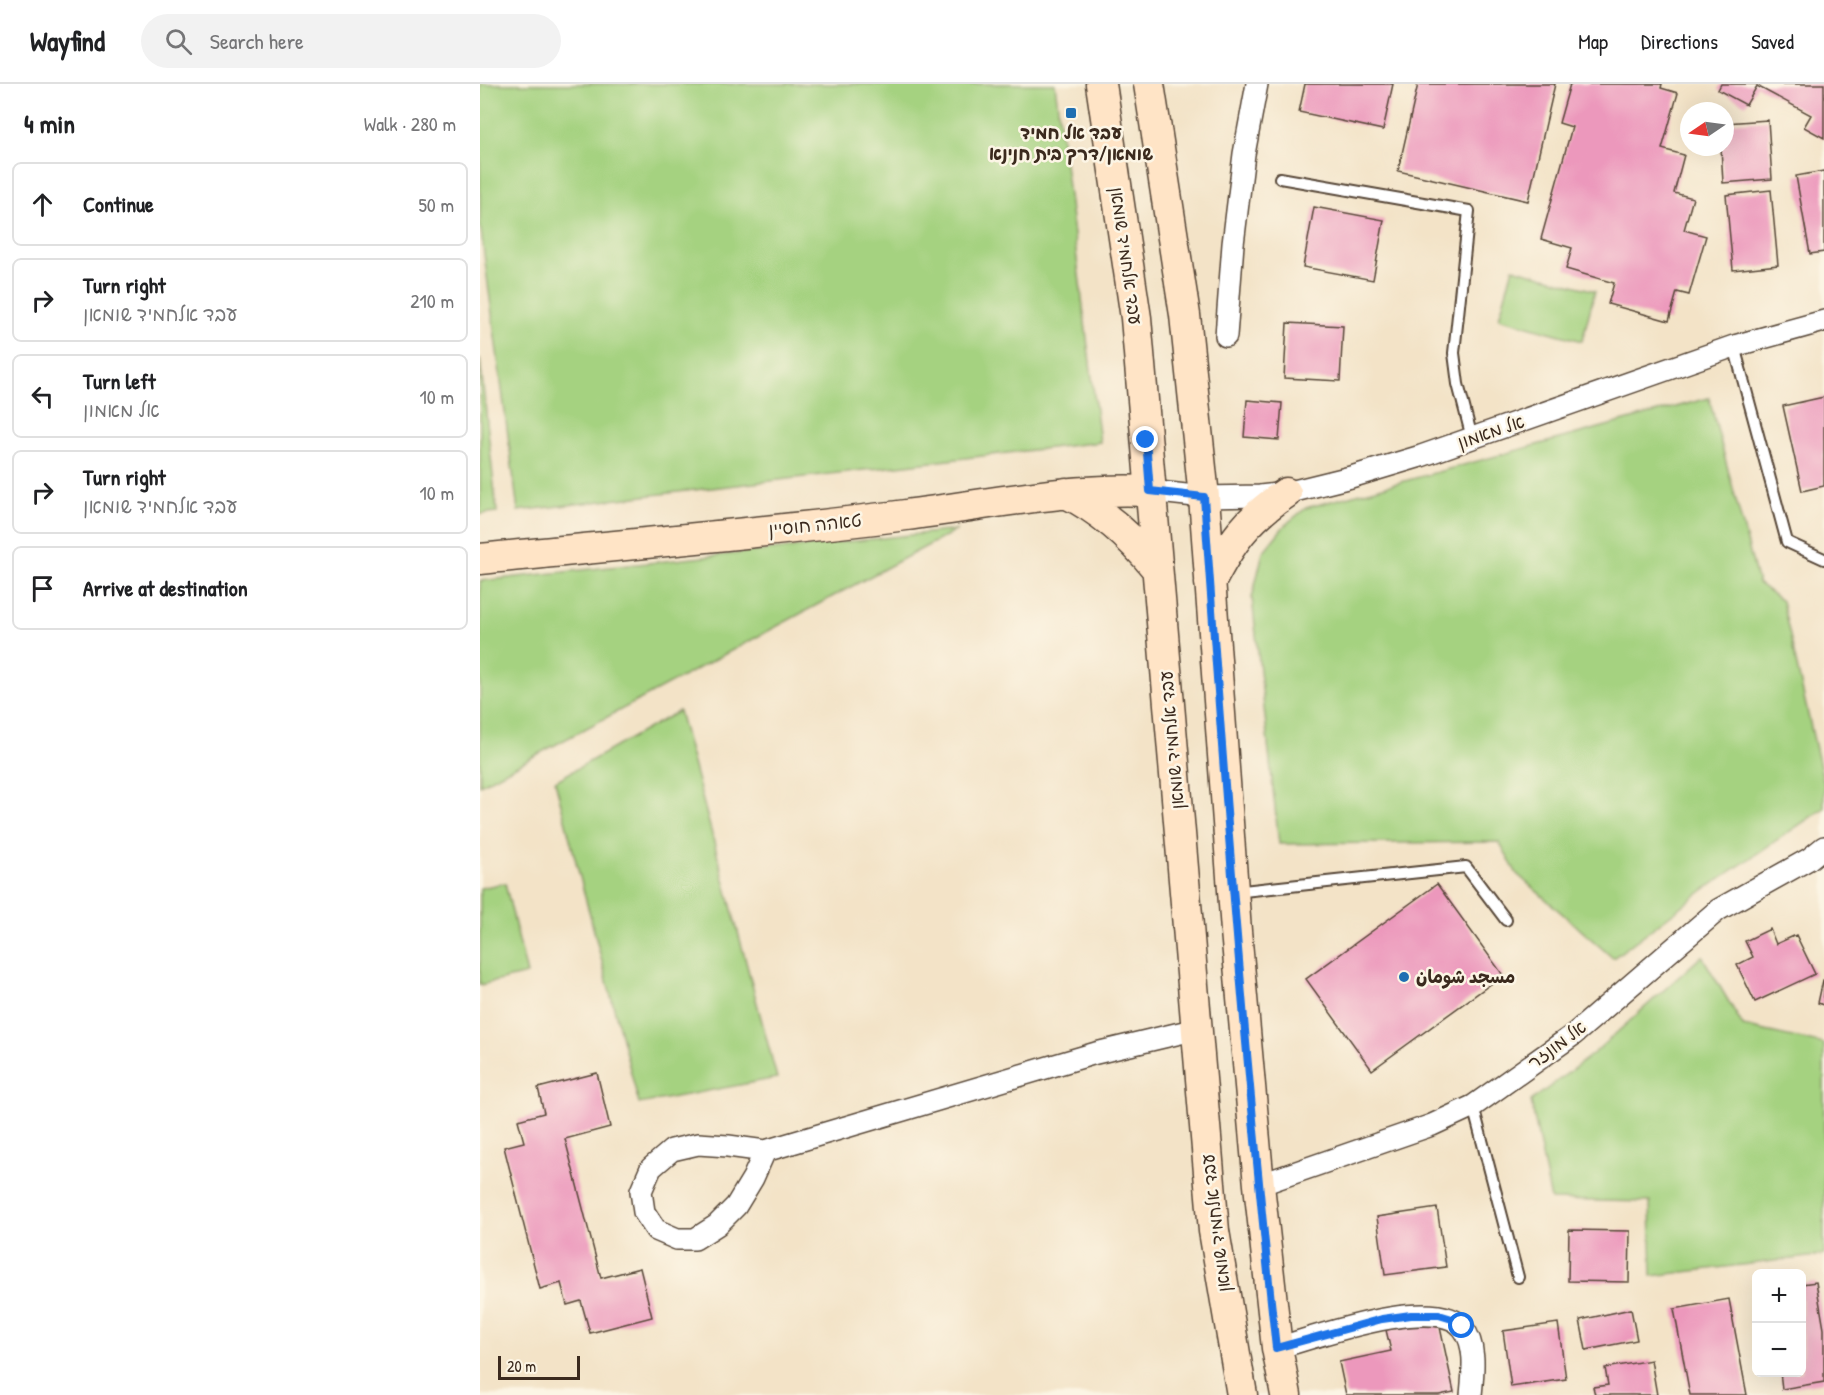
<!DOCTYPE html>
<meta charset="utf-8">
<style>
:root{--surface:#fff;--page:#f2f2f2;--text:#202124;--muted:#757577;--line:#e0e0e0}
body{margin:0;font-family:"Patrick Hand","Playpen Sans Arabic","Playpen Sans Hebrew",sans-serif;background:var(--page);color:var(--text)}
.controls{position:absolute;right:18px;bottom:18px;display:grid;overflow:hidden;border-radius:9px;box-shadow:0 6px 24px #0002}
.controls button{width:54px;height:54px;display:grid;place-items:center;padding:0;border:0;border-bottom:2px solid var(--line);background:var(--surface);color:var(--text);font:30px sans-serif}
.compass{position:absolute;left:1200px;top:18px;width:54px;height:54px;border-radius:50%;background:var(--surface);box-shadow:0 6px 24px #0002;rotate:257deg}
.scale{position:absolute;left:18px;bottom:15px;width:82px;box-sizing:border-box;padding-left:6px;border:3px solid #3b2a1e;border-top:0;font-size:16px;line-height:21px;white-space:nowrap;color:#3b2a1e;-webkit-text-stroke:4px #fcf5e5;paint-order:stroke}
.stop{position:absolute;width:18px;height:18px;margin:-14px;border:4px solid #1a73e8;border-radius:50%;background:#fff}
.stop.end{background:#1a73e8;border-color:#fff;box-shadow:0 2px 6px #0008}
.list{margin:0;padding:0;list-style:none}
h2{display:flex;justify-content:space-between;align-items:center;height:78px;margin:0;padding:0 24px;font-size:26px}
h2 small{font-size:20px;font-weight:400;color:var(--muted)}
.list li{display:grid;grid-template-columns:39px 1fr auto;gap:18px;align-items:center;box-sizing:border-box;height:84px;margin:0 12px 12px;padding:0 12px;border:2px solid var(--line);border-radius:9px}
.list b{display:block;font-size:22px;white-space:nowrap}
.list p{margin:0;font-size:20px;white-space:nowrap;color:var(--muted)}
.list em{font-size:20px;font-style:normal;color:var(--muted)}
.icon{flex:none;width:33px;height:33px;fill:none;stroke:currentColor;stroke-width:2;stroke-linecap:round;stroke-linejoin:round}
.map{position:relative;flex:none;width:1344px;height:1311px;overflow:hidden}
header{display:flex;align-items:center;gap:36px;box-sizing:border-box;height:84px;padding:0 30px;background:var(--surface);border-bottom:2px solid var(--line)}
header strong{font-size:28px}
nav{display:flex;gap:33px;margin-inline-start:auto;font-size:21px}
.search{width:420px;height:54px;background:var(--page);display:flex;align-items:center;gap:15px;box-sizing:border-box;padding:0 21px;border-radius:33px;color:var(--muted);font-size:22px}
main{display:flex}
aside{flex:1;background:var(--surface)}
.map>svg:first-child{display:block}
</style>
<header>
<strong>Wayfind</strong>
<div class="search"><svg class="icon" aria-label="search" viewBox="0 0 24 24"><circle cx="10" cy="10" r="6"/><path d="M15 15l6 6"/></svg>Search here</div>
<nav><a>Map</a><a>Directions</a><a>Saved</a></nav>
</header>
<main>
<aside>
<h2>4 min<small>Walk · 280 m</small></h2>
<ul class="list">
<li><svg class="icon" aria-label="ahead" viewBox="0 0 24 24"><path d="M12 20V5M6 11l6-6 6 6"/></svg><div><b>Continue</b></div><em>50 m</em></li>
<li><svg class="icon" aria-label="right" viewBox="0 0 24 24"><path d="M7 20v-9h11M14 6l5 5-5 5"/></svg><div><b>Turn right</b><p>עבד אלחמיד שומאן</p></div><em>210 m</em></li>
<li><svg class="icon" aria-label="left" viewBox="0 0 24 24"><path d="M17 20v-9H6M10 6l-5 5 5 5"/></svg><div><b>Turn left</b><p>אל מאמון</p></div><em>10 m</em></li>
<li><svg class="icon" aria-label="right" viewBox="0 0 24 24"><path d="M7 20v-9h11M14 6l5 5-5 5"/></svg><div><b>Turn right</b><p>עבד אלחמיד שומאן</p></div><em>10 m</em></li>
<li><svg class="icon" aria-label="arrive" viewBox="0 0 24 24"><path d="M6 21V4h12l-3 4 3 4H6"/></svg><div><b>Arrive at destination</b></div></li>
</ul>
</aside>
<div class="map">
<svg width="1344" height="1311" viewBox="0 0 1344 1311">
<rect width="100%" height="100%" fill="#fcf5e5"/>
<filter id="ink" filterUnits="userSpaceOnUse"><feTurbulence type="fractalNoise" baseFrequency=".0167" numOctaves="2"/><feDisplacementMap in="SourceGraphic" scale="12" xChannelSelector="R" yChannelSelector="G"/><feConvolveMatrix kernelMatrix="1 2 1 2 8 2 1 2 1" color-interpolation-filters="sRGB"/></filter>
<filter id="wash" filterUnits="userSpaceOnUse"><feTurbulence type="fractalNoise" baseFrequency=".008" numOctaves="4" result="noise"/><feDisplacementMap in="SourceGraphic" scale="24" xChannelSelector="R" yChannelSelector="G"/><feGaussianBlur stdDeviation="1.35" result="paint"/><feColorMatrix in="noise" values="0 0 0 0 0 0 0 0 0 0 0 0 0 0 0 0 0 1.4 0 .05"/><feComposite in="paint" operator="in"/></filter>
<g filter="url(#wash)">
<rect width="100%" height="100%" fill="#f3e3c7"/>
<path fill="#a5d280" stroke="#707e4f" stroke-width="1.5" d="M 0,0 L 575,0 L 620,358 L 38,427 L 0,139 Z
M 1033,184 L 1115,207 L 1102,257 L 1019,234 Z
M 0,275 L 17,428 L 0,430 Z
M 1229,314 L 1278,499 L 1302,517 L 1344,700 L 1344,724 L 1225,805 L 1133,874 L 1037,790 L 1019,758 L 799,760 L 772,514 L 783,468 L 805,441 L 826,424 Z
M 477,446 L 0,701 L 0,497 Z
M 199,627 L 297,994 L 159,1020 L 75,697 Z
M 25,799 L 47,890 L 0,901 L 0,804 Z
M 1222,872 L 1263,942 L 1344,960 L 1344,1171 L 1172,1192 L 1170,1118 L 1071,1116 L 1051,1017 L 1114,969 Z"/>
<g id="blocks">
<path fill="#ec98bc" d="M 825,0 L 913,0 L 903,46 L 819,28 Z
M 938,0 L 1075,0 L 1048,117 L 918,87 Z
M 1090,0 L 1182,0 L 1181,4 L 1198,9 L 1182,65 L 1204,71 L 1194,109 L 1213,114 L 1204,146 L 1226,152 L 1209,211 L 1197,208 L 1189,237 L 1128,220 L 1134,199 L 1086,185 L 1092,164 L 1061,155 L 1092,43 L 1079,39 Z
M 1241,0 L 1344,0 L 1344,54 L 1324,43 L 1331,31 L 1277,2 L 1266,21 L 1238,6 Z
M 1288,36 L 1292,95 L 1243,99 L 1241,63 L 1245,63 L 1245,39 Z
M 1344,87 L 1344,168 L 1330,170 L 1316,92 Z
M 1291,106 L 1298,181 L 1253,186 L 1246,111 Z
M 834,123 L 904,136 L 893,196 L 823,183 Z
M 807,239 L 863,242 L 860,297 L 804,294 Z
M 1344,313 L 1344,402 L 1322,407 L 1303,322 Z
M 767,316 L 802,319 L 799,356 L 764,353 Z
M 957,800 L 1023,891 L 892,986 L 826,895 Z
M 1290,845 L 1296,860 L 1316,851 L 1335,890 L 1275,918 L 1257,881 L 1273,873 L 1265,857 Z
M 1343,896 L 1344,896 L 1344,921 L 1338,919 Z
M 117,989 L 130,1043 L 85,1055 L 121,1194 L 160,1184 L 172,1233 L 110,1249 L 101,1217 L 87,1221 L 81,1199 L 60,1205 L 24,1063 L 44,1058 L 38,1036 L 64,1029 L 58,1004 Z
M 957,1124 L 966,1183 L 905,1191 L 897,1133 Z
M 1089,1146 L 1150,1147 L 1149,1198 L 1088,1197 Z
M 1336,1198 L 1344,1245 L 1344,1298 L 1302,1305 L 1300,1288 L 1322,1288 L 1322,1200 Z
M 1249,1215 L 1267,1311 L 1210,1311 L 1194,1225 Z
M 1151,1225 L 1157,1256 L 1106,1266 L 1100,1236 Z
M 958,1234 L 974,1308 L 959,1311 L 866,1311 L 859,1278 L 911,1267 L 906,1246 Z
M 1078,1239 L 1086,1295 L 1031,1303 L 1023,1247 Z
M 1171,1276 L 1177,1311 L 1115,1311 L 1113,1303 L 1128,1301 L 1125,1284 Z"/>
</g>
</g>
<g filter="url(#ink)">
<use href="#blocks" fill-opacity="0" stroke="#574637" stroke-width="1.5"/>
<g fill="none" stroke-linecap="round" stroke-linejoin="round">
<defs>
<path id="lane" d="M 800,94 L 989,127 L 974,269 L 978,300 L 992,354
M 1254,262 L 1307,458 L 1344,475
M 754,808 L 986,783 L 1026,836
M 993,1022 L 1038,1193"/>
<path id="street" d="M 746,252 L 753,160 L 764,70 L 777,0
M 670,407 L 724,413 L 780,412 L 806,409 L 871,393 L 941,372 L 1254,262 L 1344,237
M 285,1067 L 273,1094 L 256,1122 L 237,1141 L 215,1155 L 197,1155 L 176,1146 L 164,1128 L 161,1107 L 171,1084 L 192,1066 L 218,1060 L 248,1062 L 285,1067 L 616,969 L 717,945
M 779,1101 L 952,1041 L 993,1022 L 1093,951 L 1238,826 L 1329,775 L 1344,763
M 797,1264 C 833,1254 957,1209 983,1244 C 997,1262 993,1289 991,1311"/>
<path id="secondary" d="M 621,0 L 656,234 L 734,1147 L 762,1311
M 669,0 L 705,231 L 724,413 L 756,847 L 779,1101 L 797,1264 L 806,1311
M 586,409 C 623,427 652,454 677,485
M 0,475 C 142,461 284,449 426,431 C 507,421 588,403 670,407
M 730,499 C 751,458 767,435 806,409"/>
</defs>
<use href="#lane" stroke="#574637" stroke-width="14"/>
<use href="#street" stroke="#574637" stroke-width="24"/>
<use href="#secondary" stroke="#574637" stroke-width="33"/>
<use href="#lane" stroke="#fff" stroke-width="10"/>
<use href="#street" stroke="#fff" stroke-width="21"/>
<use href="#secondary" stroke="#ffe4c6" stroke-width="30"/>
</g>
</g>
<g fill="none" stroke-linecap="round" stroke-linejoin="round" filter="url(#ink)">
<path stroke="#1a73e8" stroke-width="8" d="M 666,356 L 670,407 L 724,413 C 744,697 765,981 796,1264 L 902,1235 L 931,1231 L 959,1231 L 972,1235 L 982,1242"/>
</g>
<g fill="#1f6fb2" stroke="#fcf5e5" stroke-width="2">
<rect x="585" y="23" width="12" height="12" rx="3"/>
<circle cx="924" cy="893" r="6"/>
</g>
<g text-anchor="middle" stroke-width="5" stroke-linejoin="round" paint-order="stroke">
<g font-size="18" font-weight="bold" fill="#3b2a1e" stroke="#fcf5e5">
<text x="591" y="55">עבד אל חמיד<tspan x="591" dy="21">שומאן/דרך בית חנינא</tspan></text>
<text x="936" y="899" text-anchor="start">مسجد شومان</text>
</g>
<g font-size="18" fill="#3b2a1e" stroke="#fcf5e5">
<text transform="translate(646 172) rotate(82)" y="6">עבד אלחמיד שומאן</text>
<text transform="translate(1011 348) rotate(-19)" y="6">אל מאמון</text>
<text transform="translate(335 441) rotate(-6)" y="6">טאהה חוסיין</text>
<text transform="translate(692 656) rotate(-95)" y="6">עבד אלחמיד שומאן</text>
<text transform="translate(1077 961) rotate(-37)" y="6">אל מונזר</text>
<text transform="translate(736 1139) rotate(-97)" y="6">עבד אלחמיד שומאן</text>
</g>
</g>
</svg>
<div class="controls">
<button>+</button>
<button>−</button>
</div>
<svg class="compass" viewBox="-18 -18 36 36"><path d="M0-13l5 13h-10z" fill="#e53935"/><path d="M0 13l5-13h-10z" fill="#757577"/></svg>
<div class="scale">20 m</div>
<div class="stop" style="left:982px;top:1242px"></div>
<div class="stop end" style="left:666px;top:356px"></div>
</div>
</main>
